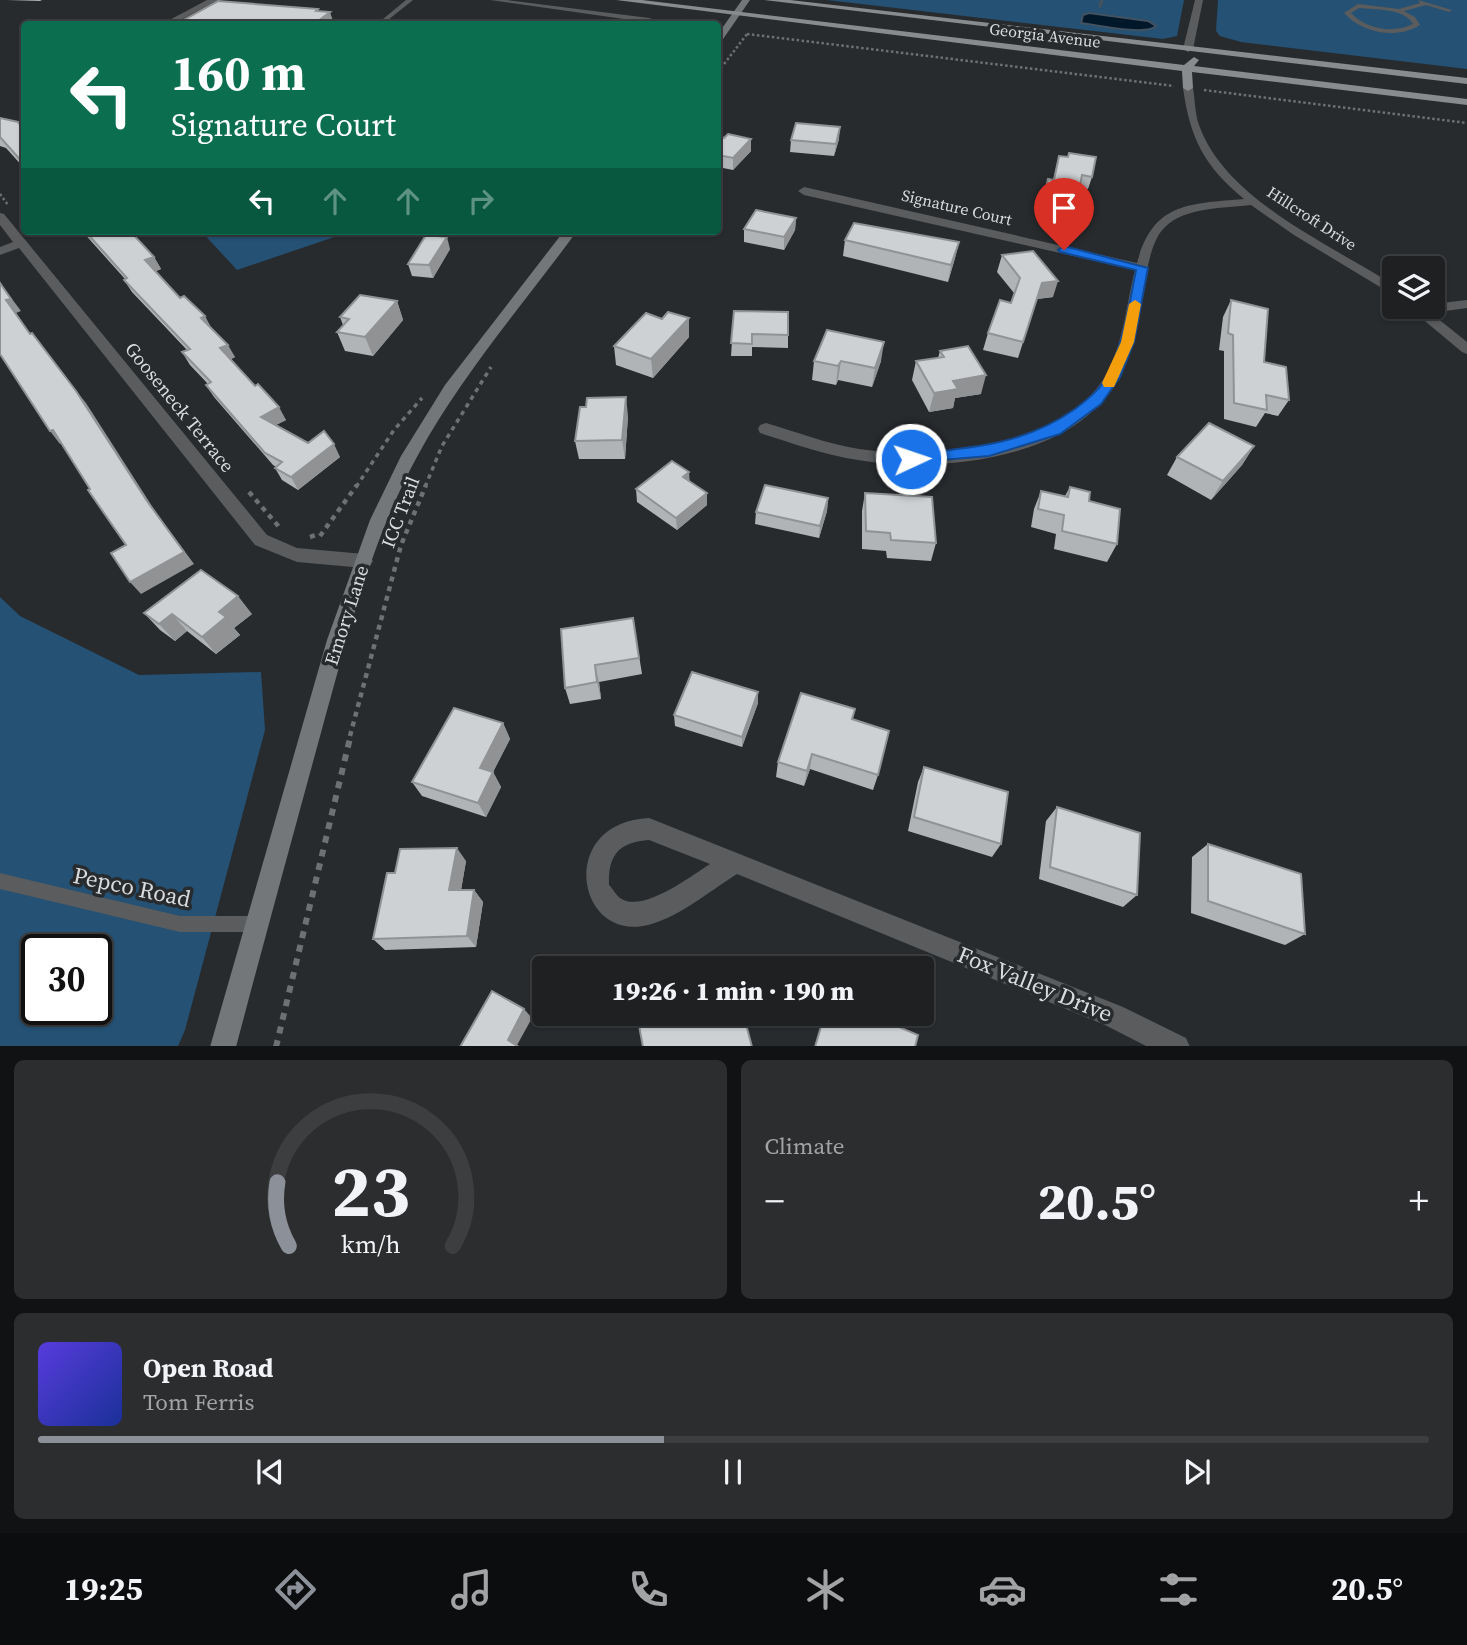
<!DOCTYPE html>
<html lang="en">
<head>
<meta charset="utf-8">
<style>
	:root { --surface:#1e2022; --page:#2b2d2f; --text:#f1f3f6; --muted:#a1a3a5; --line:#3c3e40; --accent:#8c9099 }
	body { margin:0; font-family:"Source Serif 4",serif; background:var(--page); color:var(--text); height:100vh; display:flex; flex-direction:column; font-size:26px; white-space:nowrap }
	* { box-sizing:border-box; margin:0 }
	p { font-size:23px; color:var(--muted) }
	.icon { flex:none; width:38px; height:38px; fill:none; stroke:currentColor; stroke-width:2; stroke-linecap:round; stroke-linejoin:round }
	.map { position:relative; height:1046px; overflow:hidden }
	.details { display:flex; flex-direction:column; gap:14px; padding:14px; background:#101213; flex:1 }
	.details>* { flex:none }
	.guide { position:absolute; left:21px; top:21px; width:700px; height:214px; border-radius:7px; box-shadow:0 2px 5px #0004,0 0 0 2px var(--line); background:#0b6e4f; color:#fff; overflow:hidden }
	.fabs { position:absolute; left:1382px; top:256px; display:grid; gap:14px }
	.fabs a { display:grid; place-items:center; width:63px; height:63px; border-radius:7px; background:var(--surface); box-shadow:0 2px 5px #0004,0 0 0 2px var(--line); font-size:35px }
	.speed { position:absolute; left:21px; top:934px; display:flex; gap:14px; font-size:35px; font-weight:700; text-align:center }
	.speed>* { display:grid; place-content:center; width:91px; height:91px; border-radius:50%; background:var(--surface); box-shadow:0 2px 5px #0004,0 0 0 2px var(--line); line-height:1 }
	.speed .limit { border:4px solid #111; border-radius:10px; background:#fff; color:#111 }
	.pin { position:absolute; display:grid; place-items:center; width:60px; height:60px; color:#fff; margin:-72px -30px; border-radius:50% 50% 50% 0; rotate:-45deg; box-shadow:0 0 7px #0007 }
	.pin .icon { rotate:45deg }
	.me { position:absolute; width:77px; margin:-38px; rotate:87deg; stroke-linejoin:round; filter:drop-shadow(0 0 5px #0008) }
	.turn { display:flex; align-items:center; gap:24px; height:147px; padding:0 35px; font-size:32px }
	.turn .icon { width:91px; height:91px; stroke-width:2.5 }
	.turn b { display:block; font-size:49px; line-height:60px }
	.lanes { display:flex; align-items:center; height:66px; padding:0 35px; background:#0003; justify-content:center; gap:35px; direction:ltr }
	.lanes .off { opacity:.35 }
	.big { font-size:52px; font-weight:800; line-height:1.1 }
	.details .tile { flex:1; display:flex; flex-direction:column; justify-content:center; gap:10px; min-width:0; padding:0 24px; border-radius:10px; background:var(--page) }
	.details .dial { align-items:center; gap:0 }
	.dial svg { height:182px; overflow:visible; fill:none; stroke:var(--line); stroke-width:7; stroke-linecap:round; text-anchor:middle }
	.dial text { fill:var(--text); stroke:none }
	.song { display:flex; align-items:center; gap:21px }
	.cover { width:84px; height:84px; border-radius:10px; background:linear-gradient(135deg,hsl(250 70% 55%),hsl(230 70% 35%)) }
	.played { height:7px; border-radius:4px; background:linear-gradient(90deg,var(--accent) 45%,var(--line) 45%) }
	.keys { display:flex; justify-content:space-around; direction:ltr }
	.heat { display:flex; justify-content:space-between; align-items:center; font-size:38px; direction:ltr }
	.details .tiles { flex:1; display:grid; gap:14px; grid-template-columns:1fr 1fr }
	.tile:last-child { grid-column:span 2 }
	.trip { position:absolute; left:532px; top:956px; width:402px; height:70px; border-radius:7px; background:var(--surface); box-shadow:0 2px 5px #0004,0 0 0 2px var(--line); font-weight:800; line-height:70px; text-align:center }
	.menu { display:flex; height:112px; justify-content:space-around; align-items:center; background:#0c0d0e; color:var(--muted) }
	.menu .icon { width:49px; height:49px }
	.menu .current { color:var(--accent) }
	.menu b { font-size:32px; color:var(--text) }
	.map>svg:first-child { display:block }
	.green { fill:#245174; fill-rule:evenodd }
	.water { fill:#01182b; stroke:#425260; stroke-width:2 }
	.lines { fill:none; stroke-linecap:round; stroke-linejoin:round }
	.stream { stroke:#425260; stroke-width:3.5 }
	.path-far3 { stroke:#6e7174; stroke-width:2.5; stroke-dasharray:2.5 2.5; stroke-linecap:butt }
	.path-far2 { stroke:#6e7174; stroke-width:3.5; stroke-dasharray:4.5 4.5; stroke-linecap:butt }
	.path-far1 { stroke:#6e7174; stroke-width:4.5; stroke-dasharray:5 5; stroke-linecap:butt }
	.path { stroke:#6e7174; stroke-width:6; stroke-dasharray:7 7; stroke-linecap:butt }
	.lane { fill:#5a5c5d; fill-rule:evenodd }
	.street { fill:#5a5c5d; fill-rule:evenodd }
	.secondary { fill:#747779; fill-rule:evenodd }
	.primary { fill:#888c8e; fill-rule:evenodd }
	.wall { fill:#b0b4b6 }
	.shaded-wall { fill:#909294 }
	.building { fill:#cdd1d4; stroke:#909294; stroke-width:2 }
	.route { fill:#1a73e8; stroke:#114b97; stroke-width:2 }
	.slow { fill:#f59e0b }
	.labels { text-anchor:middle; dominant-baseline:central; stroke-width:7; stroke-linejoin:round; paint-order:stroke }
	.far-street-label { font-size:16px; fill:#d9dbdd; stroke:#282b2e }
	.street-label { font-size:19px; fill:#d9dbdd; stroke:#282b2e }
	.near-street-label { font-size:23px; fill:#d9dbdd; stroke:#282b2e }
</style>
</head>
<body>
<div class="map">
<svg width="1467" height="1047" viewBox="0 0 1467 1047">
	<rect width="100%" height="100%" fill="#282b2e"/>
	<!-- green -->
	<g class="green">
		<polygon points="827,0 1184,0 1177,36 1163,39"/>
		<polygon points="1218,0 1467,0 1467,69 1241,42 1220,36 1216,31"/>
		<polygon points="201,231 352,231 237,270"/>
		<path d="M0 597 20 616 139 675 261 672 265 730 185 1030 178 1046H0ZM37 950H96V1010H37Z"/>
	</g>
	<!-- water -->
	<path class="water" d="M1089 13 1148 21 1156 26C1146 36 1097 25 1081 23L1083 15Z"/>
	<g class="lines">
		<!-- stream -->
		<polyline class="stream" points="1100,6 1102,0"/>
		<!-- path-far3 -->
		<g class="path-far3">
			<polyline points="747,34 1174,86"/>
			<polyline points="718,72 747,34"/>
			<polyline points="1204,90 1467,123"/>
			<polyline points="0,194 8,205"/>
		</g>
		<!-- path-far2 -->
		<g class="path-far2">
			<polyline points="356,487 394,430 422,398"/>
			<polyline points="425,487 442,446 491,367"/>
		</g>
		<!-- path-far1 -->
		<g class="path-far1">
			<polyline points="249,492 280,528"/>
			<polyline points="320,536 357,485"/>
			<polyline points="310,537 319,534"/>
			<polyline points="350,736 401,545 426,485"/>
		</g>
		<!-- path -->
		<polyline class="path" points="276,1047 351,734"/>
		<!-- lane -->
		<g class="lane">
			<polygon points="406,0 413,0 383,24 377,24"/>
			<polygon points="490,0 507,0 649,18 667,24 659,24"/>
			<path d="M1418 0 1452 10 1449 12 1426 5 1404 11 1415 17 1420 25C1397 40 1362 33 1344 13L1358 4 1399 9 1420 3ZM1359 8C1376 10 1404 8 1413 24 1393 34 1366 29 1351 13Z"/>
			<polygon points="0,873 180,916 256,916 262,918 264,924 262,930 256,932 180,932 0,889"/>
		</g>
		<!-- street -->
		<g class="street">
			<polygon points="207,0 218,0 173,24 162,24"/>
			<polygon points="1195,0 1203,0 1193,49 1188,52 1183,49"/>
			<path d="M1188 85 1193 88C1195 100 1195 114 1199 125 1226 201 1332 245 1395 286V296L1294 235 1251 205C1225 208 1185 207 1165 227 1142 249 1145 314 1133 344 1124 368 1114 389 1096 408 1042 462 929 472 858 460 825 455 792 443 760 433L758 429 760 425 766 423C797 432 827 444 859 449 935 460 1065 450 1107 373 1124 341 1126 305 1135 270L804 195 798 191 804 187 1137 263C1153 202 1189 204 1244 199 1204 166 1190 138 1183 88Z"/>
			<polygon points="0,213 4,214 267,535 297,548 364,554 370,556 373,561 370,566 364,568 297,562 255,545 19,248 0,255 0,247 13,242 0,225"/>
			<polygon points="1467,300 1467,308 1431,313 1467,342 1467,354 1462,352 1407,306 1433,306 1433,304"/>
			<path d="M649 818 1123 1007 1186 1038 1190 1047H1148L1105 1025 737 874C708 892 676 920 643 926 575 938 558 822 649 818ZM649 840 710 864C691 876 642 914 620 898 616 895 613 889 609 885 608 855 619 842 649 840Z"/>
		</g>
		<!-- secondary -->
		<g class="secondary">
			<polygon points="742,0 750,0 721,42 718,43 718,34"/>
			<path d="M564 231H577C523 305 462 374 418 455 371 540 348 636 322 729 293 835 264 941 236 1047H210L327 640 370 520 401 456 445 385Z"/>
		</g>
		<!-- primary -->
		<g class="primary">
			<polygon points="616,0 642,0 1184,65 1194,57 1199,60 1194,66 1467,99 1467,105 1192,72 1193,88 1188,91 1183,88 1182,71"/>
			<polygon points="764,0 790,0 1467,78 1467,84"/>
		</g>
	</g>
	<!-- wall -->
	<g class="wall">
		<polygon points="7,0 42,0 40,1"/>
		<polygon points="0,118 24,129 24,168 6,148 0,146"/>
		<polygon points="718,136 751,151 733,170 718,167"/>
		<polygon points="839,139 834,156 790,152 791,140"/>
		<polygon points="1059,156 1092,177 1088,189 1079,188 1075,210 1071,223 1038,217 1048,179 1053,180"/>
		<polygon points="796,218 795,230 784,250 744,242 744,229"/>
		<polygon points="82,231 130,231 154,257 161,269 156,271 180,298 211,328 235,357 231,359 286,420 276,425 308,443 340,457 298,490 282,480 275,468 276,467 273,465 214,397 206,385 208,384 190,365 182,352 187,350 132,292 124,280 125,279"/>
		<polygon points="845,240 959,242 955,258 948,282 843,256"/>
		<polygon points="450,249 433,278 412,276 408,264"/>
		<polygon points="1002,255 1053,297 1037,299 1018,358 983,350 988,333 1011,303 1014,293 997,272"/>
		<polygon points="1231,300 1264,362 1289,400 1278,416 1265,413 1256,427 1224,419 1224,351 1219,350 1223,317"/>
		<polygon points="397,301 403,320 373,356 345,351 337,332 343,325 340,317"/>
		<polygon points="734,311 788,335 788,348 752,347 752,356 731,356"/>
		<polygon points="689,337 653,378 616,365 614,346"/>
		<polygon points="940,351 981,394 955,398 953,408 929,412 912,380 916,361 938,358"/>
		<polygon points="814,361 881,361 872,387 838,380 836,385 812,380"/>
		<polygon points="628,416 625,459 579,459 575,441"/>
		<polygon points="1254,446 1242,465 1211,500 1167,475 1177,457"/>
		<polygon points="689,481 707,505 677,530 637,502 636,489"/>
		<polygon points="1070,487 1089,501 1117,544 1107,562 1054,549 1056,534 1031,527 1034,509 1041,491 1065,496"/>
		<polygon points="865,493 936,543 931,561 887,558 886,551 862,549 862,511"/>
		<polygon points="828,498 827,511 819,538 755,524 756,512"/>
		<polygon points="144,613 252,614 234,628 240,635 216,654 187,631 175,641 160,630"/>
		<polygon points="633,618 642,674 599,682 601,699 570,704 565,688"/>
		<polygon points="758,692 758,703 742,747 675,726 674,715"/>
		<polygon points="852,719 878,775 873,790 810,769 804,786 776,777 778,762"/>
		<polygon points="503,723 510,739 493,772 501,787 486,817 422,796 412,782"/>
		<polygon points="924,767 1001,844 992,857 908,831 918,782"/>
		<polygon points="1057,807 1137,895 1123,907 1039,879 1046,821"/>
		<polygon points="1208,844 1305,934 1285,945 1191,913 1192,857"/>
		<polygon points="466,861 461,890 474,890 483,902 476,947 385,950 373,939 395,873"/>
	</g>
	<!-- shaded-wall -->
	<g class="shaded-wall">
		<polygon points="318,9 321,19 330,12 334,24 314,24 316,11"/>
		<polygon points="840,127 839,139 834,156 836,144"/>
		<polygon points="751,139 751,151 733,170 733,158"/>
		<polygon points="796,218 795,230 784,250 784,237"/>
		<polygon points="447,237 450,249 433,278 429,265"/>
		<polygon points="959,242 955,258 948,282 951,265"/>
		<polygon points="154,257 161,269 152,273 145,260"/>
		<polygon points="1058,281 1053,297 1037,299 1042,283"/>
		<polygon points="0,283 21,311 16,313 39,347 6,300"/>
		<polygon points="397,301 403,320 373,356 365,337"/>
		<polygon points="205,316 212,329 201,318"/>
		<polygon points="689,318 689,337 653,378 651,359"/>
		<polygon points="884,342 881,361 872,387 875,368"/>
		<polygon points="228,345 235,357 227,361 220,348"/>
		<polygon points="841,361 838,380 836,385 838,366"/>
		<polygon points="986,375 981,394 955,398 953,408 929,412 934,393 953,381"/>
		<polygon points="76,391 86,403 157,514 194,564 141,594 130,582 147,501"/>
		<polygon points="626,397 628,416 625,459 622,440"/>
		<polygon points="279,407 286,420 268,429 261,417"/>
		<polygon points="53,430 64,442 60,444 50,431"/>
		<polygon points="334,444 340,457 298,490 291,477"/>
		<polygon points="1254,446 1242,465 1211,500 1223,481"/>
		<polygon points="689,472 690,485 683,477"/>
		<polygon points="707,493 707,505 677,530 676,518"/>
		<polygon points="828,498 827,511 819,538 820,526"/>
		<polygon points="238,596 252,614 234,628 240,635 216,654 202,637 219,612"/>
		<polygon points="172,614 187,631 175,641 159,624"/>
		<polygon points="595,665 599,682 601,699 597,682"/>
		<polygon points="758,692 758,703 742,747 742,737"/>
		<polygon points="503,723 510,739 493,772 501,787 486,817 478,803 480,768"/>
		<polygon points="812,754 810,769 804,786 807,771"/>
		<polygon points="457,848 466,861 459,902 449,890"/>
		<polygon points="474,890 483,902 476,947 467,936"/>
		<polygon points="524,1009 532,1018 516,1047 508,1040"/>
	</g>
	<!-- building -->
	<g class="building">
		<polygon points="218,1 318,9 316,11 330,12 314,24 187,24 178,23"/>
		<polygon points="0,118 18,122 24,129 24,164 0,137"/>
		<polygon points="796,123 840,127 836,144 791,140"/>
		<polygon points="728,134 751,139 733,158 718,155 718,136 724,138"/>
		<polygon points="1069,153 1096,157 1092,177 1082,175 1075,210 1042,204 1048,179 1054,180 1059,156 1068,157"/>
		<polygon points="756,210 796,218 784,237 744,229"/>
		<polygon points="854,223 959,242 951,265 845,240"/>
		<polygon points="85,231 130,231 154,257 145,260 180,298 184,296 205,316 201,318 228,345 220,348 255,386 258,384 279,407 261,417 308,443 324,431 334,444 291,477 275,468 282,462 265,453 206,385 211,382 182,352 190,349 124,280 127,278"/>
		<polygon points="426,235 447,237 429,265 408,264"/>
		<polygon points="1033,251 1058,281 1042,283 1023,342 988,333 1000,300 1011,303 1020,278 1002,255"/>
		<polygon points="0,283 11,299 6,300 30,334 32,333 76,391 147,501 184,552 130,582 111,553 126,545 88,490 90,489 53,430 50,431 0,354"/>
		<polygon points="360,295 397,301 365,337 337,332 349,319 340,317"/>
		<polygon points="1231,300 1268,309 1264,362 1286,367 1289,400 1266,395 1267,410 1234,403 1233,335 1228,333"/>
		<polygon points="734,311 788,312 788,335 752,334 752,344 731,343"/>
		<polygon points="668,312 689,318 651,359 614,346 646,313 662,319"/>
		<polygon points="827,330 884,342 875,368 841,361 838,366 814,361"/>
		<polygon points="968,346 986,375 953,381 958,389 934,393 916,361 944,357 940,351"/>
		<polygon points="626,397 622,440 575,441 580,407 586,407 587,398"/>
		<polygon points="1209,423 1254,446 1223,481 1177,457"/>
		<polygon points="672,461 689,472 683,477 707,493 676,518 636,489"/>
		<polygon points="765,485 828,498 820,526 756,512"/>
		<polygon points="1070,487 1090,492 1089,501 1120,509 1117,544 1062,531 1064,515 1038,509 1041,491 1068,497"/>
		<polygon points="865,493 932,497 936,543 891,540 890,533 866,531"/>
		<polygon points="201,570 238,596 219,612 226,617 202,637 172,614 159,624 144,613"/>
		<polygon points="633,618 639,658 595,665 597,682 565,688 561,629"/>
		<polygon points="692,672 758,692 742,737 674,715"/>
		<polygon points="801,693 855,709 852,719 889,731 878,775 812,754 807,771 778,762"/>
		<polygon points="454,708 503,723 480,768 493,772 478,803 412,782"/>
		<polygon points="924,767 1008,792 1001,844 914,817"/>
		<polygon points="1057,807 1140,833 1137,895 1050,867"/>
		<polygon points="1208,844 1301,874 1305,934 1208,901"/>
		<polygon points="457,848 449,890 474,890 467,936 373,939 387,873 395,873 400,849"/>
		<polygon points="492,991 524,1009 508,1040 519,1047 460,1047"/>
		<polygon points="657,1013 743,1013 752,1047 643,1047 638,1020"/>
		<polygon points="825,1013 866,1013 918,1035 915,1047 815,1047"/>
	</g>
	<!-- route -->
	<path class="route" d="M1064 246 1148 268 1134 342 1120 377 1101 404 1060 434 989 456 905 463 903 459 905 455 911 454C971 448 1024 445 1075 409 1088 399 1101 389 1108 374 1124 342 1129 305 1136 270L1060 252 1058 250Z"/>
	<!-- slow -->
	<polygon class="slow" points="1135,300 1141,304 1134,342 1114,387 1104,387 1102,383 1121,342 1129,304"/>
	<g class="labels">
		<!-- far-street labels -->
		<g class="far-street-label">
			<text transform="translate(1045 35) rotate(7)">Georgia Avenue</text>
			<text transform="translate(957 207) rotate(13)">Signature Court</text>
			<text transform="translate(1312 218) rotate(33)">Hillcroft Drive</text>
		</g>
		<!-- street labels -->
		<g class="street-label">
			<text transform="translate(180 407) rotate(51)">Gooseneck Terrace</text>
			<text transform="translate(400 512) rotate(-69)">ICC Trail</text>
			<text transform="translate(346 615) rotate(-72)">Emory Lane</text>
		</g>
		<!-- near-street labels -->
		<g class="near-street-label">
			<text transform="translate(132 887) rotate(12)">Pepco Road</text>
			<text transform="translate(1035 984) rotate(22)">Fox Valley Drive</text>
		</g>
	</g>
</svg>
<div class="fabs">
<a><svg class="icon" aria-label="layers" viewBox="0 0 24 24"><path d="M12 4l9 5-9 5-9-5zM3 14l9 5 9-5"/></svg></a>
</div>
<div class="speed"><div class="limit">30</div></div>
<div class="pin" style="left:1064px;top:250px;background:#d93025"><svg class="icon" aria-label="arrive" viewBox="0 0 24 24"><path d="M6 21V4h12l-3 4 3 4H6"/></svg></div>
<svg class="me" style="left:911px;top:459px" viewBox="-20 -20 40 40"><circle r="17" fill="#1a73e8" stroke="#fff" stroke-width="3"/><path d="M0-11L8 9 0 5-8 9z" fill="#fff"/></svg>
<div class="trip">19:26 · 1 min · 190 m</div>
<div class="guide">
<div class="turn"><svg class="icon" aria-label="left" viewBox="0 0 24 24"><path d="M17 20v-9H6M10 6l-5 5 5 5"/></svg><div><b>160 m</b>Signature Court</div></div>
<div class="lanes"><svg class="icon" aria-label="left" viewBox="0 0 24 24"><path d="M17 20v-9H6M10 6l-5 5 5 5"/></svg><svg class="icon off" aria-label="ahead" viewBox="0 0 24 24"><path d="M12 20V5M6 11l6-6 6 6"/></svg><svg class="icon off" aria-label="ahead" viewBox="0 0 24 24"><path d="M12 20V5M6 11l6-6 6 6"/></svg><svg class="icon off" aria-label="right" viewBox="0 0 24 24"><path d="M7 20v-9h11M14 6l5 5-5 5"/></svg></div>
</div>
</div>
<section class="details">
<div class="tiles">
<div class="tile dial"><svg viewBox="0 0 100 80">
<path d="M14 69A42 42 0 1 1 86 69"/>
<path d="M14 69A42 42 0 0 1 9 41" stroke="#8c9099"/>
<text x="50" y="56" font-size="32" font-weight="700">23</text>
<text x="50" y="72" font-size="11">km/h</text>
</svg></div>
<div class="tile"><p>Climate</p>
<div class="heat"><a>−</a><b class="big">20.5°</b><a>+</a></div>
</div>
<div class="tile">
<div class="song"><i class="cover"></i><div><b>Open Road</b><p>Tom Ferris</p></div></div>
<div class="played"></div>
<div class="keys"><svg class="icon" aria-label="previous" viewBox="0 0 24 24"><path d="M18 5L8 12l10 7zM5 5v14"/></svg><svg class="icon" aria-label="pause" viewBox="0 0 24 24"><path d="M8 5v14M16 5v14"/></svg><svg class="icon" aria-label="next" viewBox="0 0 24 24"><path d="M6 5l10 7-10 7zM19 5v14"/></svg></div>
</div>
</div>
</section>
<nav class="menu">
<b>19:25</b>
<svg class="icon current" aria-label="directions" viewBox="0 0 24 24"><path d="M12 3l9 9-9 9-9-9zM9 14v-3h6M13 9l2 2-2 2"/></svg>
<svg class="icon" aria-label="music" viewBox="0 0 24 24"><path d="M9 18V5l10-2v13"/><circle cx="6" cy="18" r="3"/><circle cx="16" cy="16" r="3"/></svg>
<svg class="icon" aria-label="phone" viewBox="0 0 24 24"><path d="M5 4h4l2 5-3 2q2 4 5 5l2-3 5 2v4C11 20 4 13 5 4z"/></svg>
<svg class="icon" aria-label="climate" viewBox="0 0 24 24"><path d="M12 3v18M4 7l16 10M4 17L20 7"/></svg>
<svg class="icon" aria-label="car" viewBox="0 0 24 24"><path d="M5 17H2v-5l4-1 3-4h7l3 4 3 1v5h-3M9 17h6M6 11h13"/><circle cx="7" cy="17" r="2"/><circle cx="17" cy="17" r="2"/></svg>
<svg class="icon" aria-label="filters" viewBox="0 0 24 24"><path d="M4 7h16M4 17h16"/><circle cx="9" cy="7" r="2"/><circle cx="15" cy="17" r="2"/></svg>
<b>20.5°</b>
</nav>
</body>
</html>
